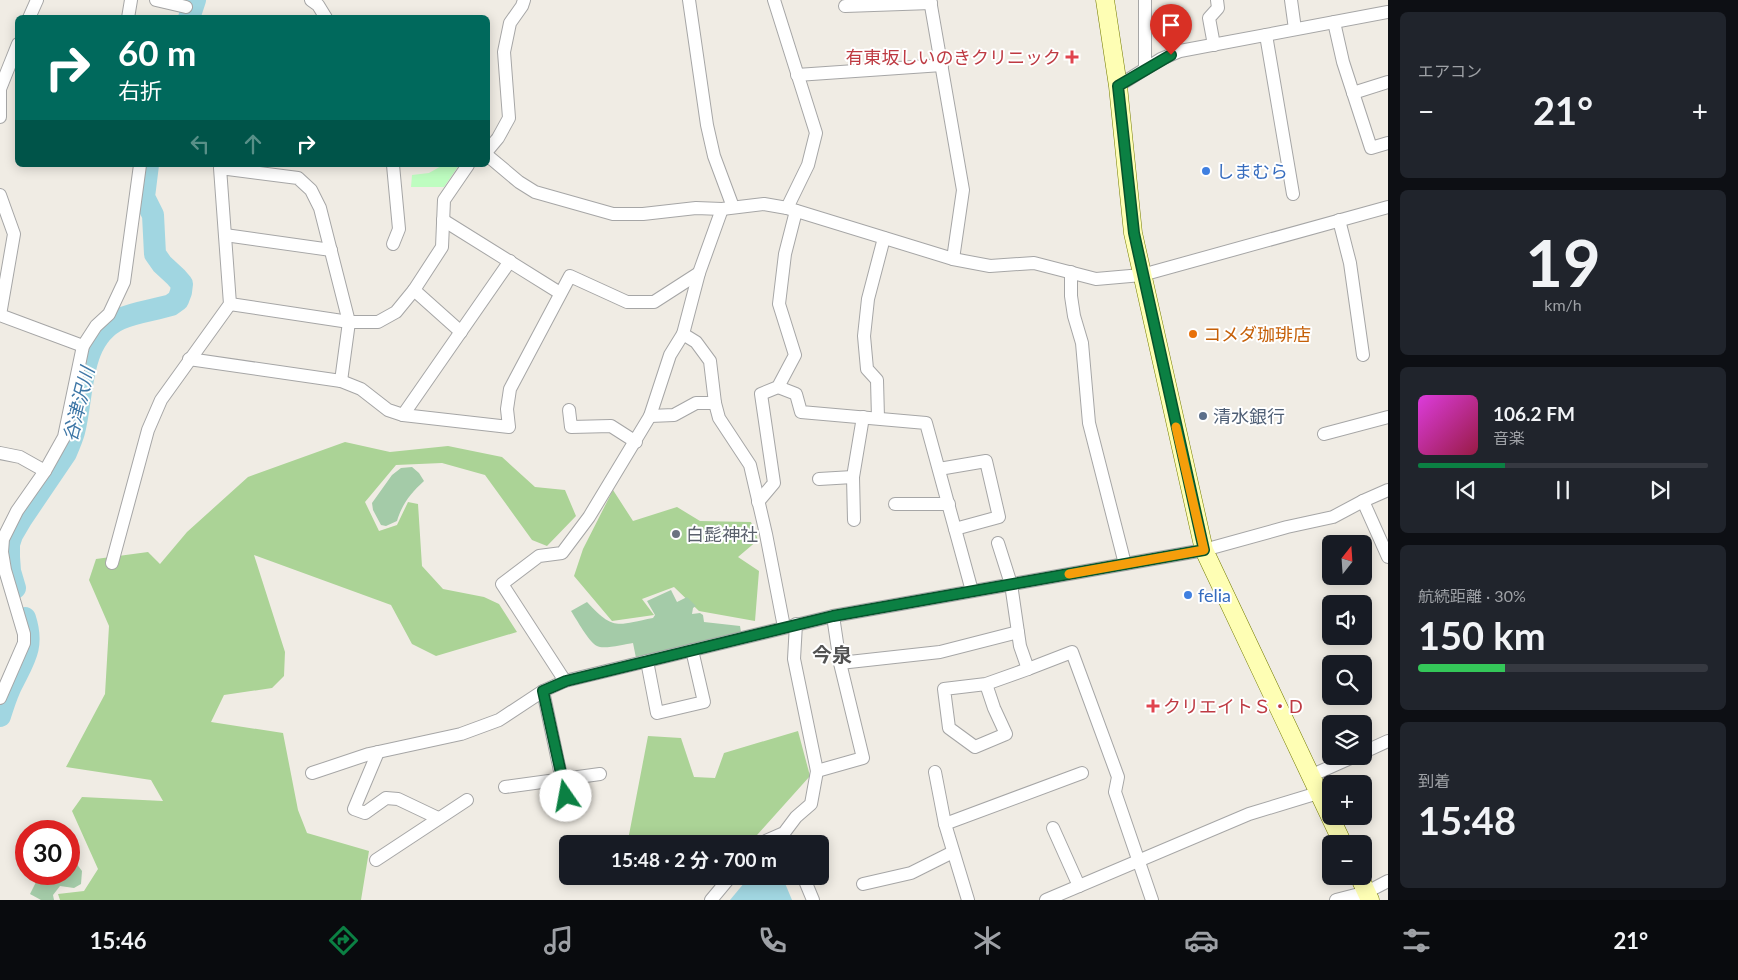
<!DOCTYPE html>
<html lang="ja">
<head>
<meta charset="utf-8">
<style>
	:root { --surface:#171b24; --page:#20242c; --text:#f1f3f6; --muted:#9ea1a6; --line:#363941; --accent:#0b8043 }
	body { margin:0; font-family:Lato,"Noto Sans JP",sans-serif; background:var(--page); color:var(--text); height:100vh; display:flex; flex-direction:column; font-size:19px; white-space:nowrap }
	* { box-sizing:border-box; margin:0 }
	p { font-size:16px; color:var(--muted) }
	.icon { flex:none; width:28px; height:28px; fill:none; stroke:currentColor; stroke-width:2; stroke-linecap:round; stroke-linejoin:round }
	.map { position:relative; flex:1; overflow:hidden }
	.side { display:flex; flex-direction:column; gap:12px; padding:12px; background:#0d0f14; width:350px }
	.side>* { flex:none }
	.banner { position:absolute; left:15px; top:15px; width:475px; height:152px; border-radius:8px; box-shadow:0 2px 12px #0003; background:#00695c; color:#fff; overflow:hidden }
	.needle { width:32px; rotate:17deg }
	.controls { position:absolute; left:1322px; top:535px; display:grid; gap:10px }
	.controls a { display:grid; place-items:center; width:50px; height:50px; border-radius:8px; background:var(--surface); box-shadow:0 2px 12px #0003; font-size:25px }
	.speed { position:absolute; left:15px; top:820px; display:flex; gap:10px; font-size:25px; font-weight:700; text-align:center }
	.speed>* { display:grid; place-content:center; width:65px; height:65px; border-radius:50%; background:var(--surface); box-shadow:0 2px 12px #0003; line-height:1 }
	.speed .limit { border:8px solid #d22; background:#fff; color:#111 }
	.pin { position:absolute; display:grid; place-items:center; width:42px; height:42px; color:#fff; margin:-51px -21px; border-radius:50% 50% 50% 0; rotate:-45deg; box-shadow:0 0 5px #0007 }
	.pin .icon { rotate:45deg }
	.me { position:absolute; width:55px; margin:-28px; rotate:348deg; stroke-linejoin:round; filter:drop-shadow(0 0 4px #0008) }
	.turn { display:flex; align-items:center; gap:18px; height:105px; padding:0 20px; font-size:22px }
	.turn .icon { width:65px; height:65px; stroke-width:2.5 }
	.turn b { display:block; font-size:35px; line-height:42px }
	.lanes { display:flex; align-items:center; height:48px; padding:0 20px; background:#0003; justify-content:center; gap:25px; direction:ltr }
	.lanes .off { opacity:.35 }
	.big { font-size:38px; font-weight:700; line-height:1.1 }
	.side .card { flex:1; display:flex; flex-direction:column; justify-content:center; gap:8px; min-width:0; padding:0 18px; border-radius:8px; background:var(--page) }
	.side .dial { align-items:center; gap:0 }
	.dial b { font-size:65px; line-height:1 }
	.song { display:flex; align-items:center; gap:15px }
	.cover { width:60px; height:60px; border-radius:8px; background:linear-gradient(135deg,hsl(300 70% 55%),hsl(340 70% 35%)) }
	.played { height:5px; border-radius:2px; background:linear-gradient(90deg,var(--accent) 30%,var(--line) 30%) }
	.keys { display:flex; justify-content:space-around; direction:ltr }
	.heat { display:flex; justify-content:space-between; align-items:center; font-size:28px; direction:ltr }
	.charge { height:8px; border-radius:4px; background:linear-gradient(90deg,#34c759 30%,var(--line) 0) }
	.trip { position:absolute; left:559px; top:835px; width:270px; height:50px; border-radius:8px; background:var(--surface); box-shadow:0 2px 12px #0003; font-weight:700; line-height:50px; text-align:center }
	.tab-bar { display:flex; height:80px; justify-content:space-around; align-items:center; background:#090b0e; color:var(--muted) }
	.tab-bar .icon { width:35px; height:35px }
	.tab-bar .active { color:var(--accent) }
	.tab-bar b { font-size:22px; color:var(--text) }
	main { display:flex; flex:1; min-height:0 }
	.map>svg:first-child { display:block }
	.forest { fill:#abd396 }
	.cemetery { fill:#a4cba8 }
	.park { fill:#befdc0 }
	.water { fill:#a1d6e1 }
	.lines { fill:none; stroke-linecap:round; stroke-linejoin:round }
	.river { stroke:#a1d6e1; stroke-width:22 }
	.street-casing { stroke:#a6a6a6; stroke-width:14 }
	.secondary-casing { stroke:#747c00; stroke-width:19 }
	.street { stroke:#fff; stroke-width:12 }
	.secondary { stroke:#fefeb4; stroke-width:18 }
	.route-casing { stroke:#07532c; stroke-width:12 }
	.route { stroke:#0b8043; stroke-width:9 }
	.slow { stroke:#f59e0b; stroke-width:9 }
	.health-dot { fill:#e0444e; stroke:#fff; stroke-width:2 }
	.shop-dot { fill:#3f7fe0; stroke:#fff; stroke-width:2 }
	.food-dot { fill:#e8710a; stroke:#fff; stroke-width:2 }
	.service-dot { fill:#5c6f8a; stroke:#fff; stroke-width:2 }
	.worship-dot { fill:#6b7280; stroke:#fff; stroke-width:2 }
	.labels { text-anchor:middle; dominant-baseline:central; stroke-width:4; stroke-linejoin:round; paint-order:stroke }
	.health-label { font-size:18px; fill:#be3a42; stroke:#fff; text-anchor:end }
	.shop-label { font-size:18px; fill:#366cbe; stroke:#fff; text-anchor:start }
	.food-label { font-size:18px; fill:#c56008; stroke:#fff; text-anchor:start }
	.service-label { font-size:18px; fill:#4e5e75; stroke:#fff; text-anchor:start }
	.worship-label { font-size:18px; fill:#5b616d; stroke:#fff; text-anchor:start }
	.water-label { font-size:19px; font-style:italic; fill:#3e77a6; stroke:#fff }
	.quarter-label { font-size:20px; font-weight:bold; fill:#525252; stroke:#fff }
</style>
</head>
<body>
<main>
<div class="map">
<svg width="1388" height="900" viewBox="0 0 1388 900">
	<rect width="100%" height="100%" fill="#f0ece4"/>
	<!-- forest -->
	<g class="forest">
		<polygon points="345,442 390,452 448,446 502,457 535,487 565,490 576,516 547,546 532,540 485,475 442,463 396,465 365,502 379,531 397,525 408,502 418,504 422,566 443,589 484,597 499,604 517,632 436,656 412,644 391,605 254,555 285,652 284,676 272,688 224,695 211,722 283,733 298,810 307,833 369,851 361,900 60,900 58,894 84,891 98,869 72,811 82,797 163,801 151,780 66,767 105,694 109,626 89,580 96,559 148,552 160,564 187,532 248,477"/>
		<polygon points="613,490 633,521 677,507 700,521 751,522 758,540 738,557 759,571 755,621 699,611 674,587 642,599 654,615 612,621 574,576 583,549"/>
		<polygon points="798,731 810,776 749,844 637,844 628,840 648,736 681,738 694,777 715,778 724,753"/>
	</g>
	<!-- cemetery -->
	<g class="cemetery">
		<path d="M412 467 419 473 424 481C411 493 402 504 397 521L386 526 381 525 373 510 372 503 392 475 401 468Z"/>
		<path d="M671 590 677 602 687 597 696 606 693 608 692 614 700 613 703 615 704 622 740 626 741 632 636 658 633 643C625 644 603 650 597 646 588 641 577 620 571 611L587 602C614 631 616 625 653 618L655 615 647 601Z"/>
		<polygon points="69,854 82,871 81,884 74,888 60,886 53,895 54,900 41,900 30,894 40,874 69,874"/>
	</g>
	<!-- park -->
	<polygon class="park" points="443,165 459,165 444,187 411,187 412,175 429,173"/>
	<!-- water -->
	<polygon class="water" points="750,876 782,876 792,900 730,900"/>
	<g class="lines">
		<!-- river -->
		<g class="river">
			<polyline points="189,18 195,0"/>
			<path d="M15 588 10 571 9 557V544L12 535 22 518 66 453C69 446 72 439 74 432 84 395 78 338 120 319 135 312 155 310 171 305L178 300 181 292 182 284 176 277 162 264 155 254 153 215 144 197 148 165"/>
			<path d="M0 716C4 704 7 693 13 682 25 658 34 646 25 618"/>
		</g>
		<!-- street casing -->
		<g class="street-casing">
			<g id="street">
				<polyline points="156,0 186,7"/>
				<polyline points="311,0 318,5 326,18"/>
				<polyline points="689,0 707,125 714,156 733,207"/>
				<polyline points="774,0 816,133 808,165 787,208"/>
				<polyline points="930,0 963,190 953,259"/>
				<polyline points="1145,0 1145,69"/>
				<polyline points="1291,0 1295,29"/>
				<polyline points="845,6 931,3"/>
				<polyline points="29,18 37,0"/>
				<polyline points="128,18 131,0"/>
				<polyline points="1334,22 1343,62 1371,148 1388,143"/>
				<polyline points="1266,35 1293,194"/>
				<polyline points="1214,45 1209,18 1218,8 1217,0"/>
				<polyline points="797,75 942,65"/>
				<polyline points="1118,86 1161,59 1180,51 1388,12"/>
				<polyline points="1353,93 1388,82"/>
				<polyline points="0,117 0,89 18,44"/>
				<polyline points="488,150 498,138 509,118 504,52 510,23 522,6 524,0"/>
				<polyline points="488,156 519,182 535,192 613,214 643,214 696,208 722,209 764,204 787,208 953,259 990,266 1034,263 1096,279 1142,275 1388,207"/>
				<polyline points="0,195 14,234 0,315 83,346"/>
				<polyline points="722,209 699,273 683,334 670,355 650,416 589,517 562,553 539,556 502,584 565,681 833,616 1204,550 1287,527 1333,517 1363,501 1388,490"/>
				<polyline points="443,220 560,293"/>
				<polyline points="1339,220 1350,263 1363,355"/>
				<polyline points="225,235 331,250"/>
				<polyline points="393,244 399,229 393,165"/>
				<polyline points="1071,272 1071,296 1074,316 1082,343 1089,423 1125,564"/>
				<polyline points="414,290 461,332"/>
				<polyline points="230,304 349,322 378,322 396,312 414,290 442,247 444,200 468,165"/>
				<polyline points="683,334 696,342 710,361 715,403 719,418 750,465 766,534 784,627"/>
				<polyline points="189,359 341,381 361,389 388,410 403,415 509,427 507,409 510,389 570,276 627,302 654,302 699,273"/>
				<polyline points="778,387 796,394 801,412 926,423 972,591"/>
				<polyline points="569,410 571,427 611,426 636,442"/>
				<polyline points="403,415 510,261"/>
				<polyline points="650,416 674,415 696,403 715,403"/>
				<polyline points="878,418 877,380 867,369 864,336 868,299 884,238"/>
				<polyline points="1324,434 1388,417"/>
				<polyline points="0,453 20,457 45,471"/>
				<polyline points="939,469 986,461 999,517 955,529"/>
				<polyline points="819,479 853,477"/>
				<polyline points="1363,501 1388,557"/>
				<polyline points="758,502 774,483 761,394 778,387 795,355 779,304 785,254 796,211"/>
				<polyline points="895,504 949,504"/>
				<polyline points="854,520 853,477 863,417"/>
				<polyline points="998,543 1011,584 1020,646 1028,669 1072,652 1118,777 1115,792 1152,900"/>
				<polyline points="112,563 148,430 161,400 230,304 220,168 298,178 311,190 320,208 349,322 341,381"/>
				<polyline points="647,661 657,713 704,702 692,650"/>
				<polyline points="840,663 940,652 1018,632"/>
				<polyline points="986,684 994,708 1006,734 975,747 949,728 944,689 986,684 1028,669"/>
				<polyline points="543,691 569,813"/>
				<polyline points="0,698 24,643 24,634 5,570 2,552 3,539 17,511 45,471 64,437 83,346 96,326 109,314 124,282 140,165"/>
				<polyline points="378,752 354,809 365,813 386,798 398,799 438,818"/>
				<polyline points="1364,752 1388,741"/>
				<polyline points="817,771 863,758 840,663 833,616"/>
				<polyline points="935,772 945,824 968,900"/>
				<polyline points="312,773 369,754 461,734 499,720 543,691 565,681"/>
				<polyline points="1310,776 1355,756"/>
				<polyline points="505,787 600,774"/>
				<polyline points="945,824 1082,773"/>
				<polyline points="1053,828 1079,886"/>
				<polyline points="759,844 784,833 796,817 811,804 817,771 794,659 796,624"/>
				<polyline points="376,860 467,800"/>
				<polyline points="803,876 813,900"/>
				<polyline points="863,884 911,873 953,852"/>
				<polyline points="711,900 731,876"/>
				<polyline points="1046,900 1249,814 1318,793"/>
				<polyline points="1336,900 1367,892 1388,881"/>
			</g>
		</g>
		<!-- secondary casing -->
		<g class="secondary-casing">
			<g id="secondary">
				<polyline points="1105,0 1118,86 1133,233 1204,550 1343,844"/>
				<polyline points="1359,876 1370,900"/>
			</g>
		</g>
		<!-- street -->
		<use href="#street" class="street"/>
		<!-- secondary -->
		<use href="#secondary" class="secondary"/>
	</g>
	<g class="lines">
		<!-- route casing -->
		<g class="route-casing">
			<polyline id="route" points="566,796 543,691 566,681 833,616 1204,550 1134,233 1118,86 1171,55"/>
		</g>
		<!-- route -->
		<use href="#route" class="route"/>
		<!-- slow -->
		<polyline class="slow" points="1069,574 1204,550 1176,427"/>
	</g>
	<!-- markers -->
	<g class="health-dot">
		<path d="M1069.5 49.5h5v5h5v5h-5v5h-5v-5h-5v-5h5z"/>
		<path d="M1150.5 698.5h5v5h5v5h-5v5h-5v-5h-5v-5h5z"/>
	</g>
	<g class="shop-dot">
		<circle cx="1206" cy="171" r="5"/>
		<circle cx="1188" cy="595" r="5"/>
	</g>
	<circle class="food-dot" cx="1193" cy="334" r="5"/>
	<circle class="service-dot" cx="1203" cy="416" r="5"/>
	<circle class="worship-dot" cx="676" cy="534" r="5"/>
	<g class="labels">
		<!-- health labels -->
		<g class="health-label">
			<text x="1061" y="57">有東坂しいのきクリニック</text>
			<text x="1163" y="706" text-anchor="start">クリエイトＳ・D</text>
		</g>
		<!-- shop labels -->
		<g class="shop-label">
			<text x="1216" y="171">しまむら</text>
			<text x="1198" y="595">felia</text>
		</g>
		<!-- food labels -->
		<g class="food-label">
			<text x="1203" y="334">コメダ珈琲店</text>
		</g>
		<!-- service labels -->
		<g class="service-label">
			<text x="1213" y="416">清水銀行</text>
		</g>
		<!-- worship labels -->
		<g class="worship-label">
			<text x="686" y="534">白髭神社</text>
		</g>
		<!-- water labels -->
		<g class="water-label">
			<text transform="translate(78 404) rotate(-76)">谷津沢川</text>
		</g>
		<!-- quarter labels -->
		<g class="quarter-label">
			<text x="832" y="654">今泉</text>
		</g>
	</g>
</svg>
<div class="controls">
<a><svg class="needle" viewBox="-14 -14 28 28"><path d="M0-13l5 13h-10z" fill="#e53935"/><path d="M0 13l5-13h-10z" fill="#9ea1a6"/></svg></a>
<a><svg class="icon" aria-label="sound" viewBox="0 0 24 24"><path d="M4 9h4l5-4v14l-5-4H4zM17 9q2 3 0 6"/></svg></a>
<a><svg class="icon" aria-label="search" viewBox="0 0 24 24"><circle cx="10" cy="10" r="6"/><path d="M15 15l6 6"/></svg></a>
<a><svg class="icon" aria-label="layers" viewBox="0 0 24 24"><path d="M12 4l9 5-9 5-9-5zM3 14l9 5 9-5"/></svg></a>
<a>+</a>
<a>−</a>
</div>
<div class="speed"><div class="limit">30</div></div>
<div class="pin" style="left:1171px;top:55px;background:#d93025"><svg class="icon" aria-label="arrive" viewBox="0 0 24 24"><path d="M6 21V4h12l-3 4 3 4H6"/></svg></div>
<svg class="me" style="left:566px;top:796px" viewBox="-20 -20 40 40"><circle r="19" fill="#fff"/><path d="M0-13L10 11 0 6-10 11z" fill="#0b8043"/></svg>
<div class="trip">15:48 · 2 分 · 700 m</div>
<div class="banner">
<div class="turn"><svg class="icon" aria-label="right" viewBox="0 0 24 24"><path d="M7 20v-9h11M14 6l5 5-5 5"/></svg><div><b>60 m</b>右折</div></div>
<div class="lanes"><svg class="icon off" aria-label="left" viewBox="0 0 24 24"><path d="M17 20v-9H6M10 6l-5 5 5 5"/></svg><svg class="icon off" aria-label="ahead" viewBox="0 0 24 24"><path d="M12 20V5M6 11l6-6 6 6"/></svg><svg class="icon" aria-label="right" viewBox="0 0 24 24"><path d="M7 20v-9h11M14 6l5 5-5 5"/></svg></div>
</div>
</div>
<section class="side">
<div class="card"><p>エアコン</p>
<div class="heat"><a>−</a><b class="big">21°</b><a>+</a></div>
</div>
<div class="card dial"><b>19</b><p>km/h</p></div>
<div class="card">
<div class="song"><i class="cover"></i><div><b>106.2 FM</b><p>音楽</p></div></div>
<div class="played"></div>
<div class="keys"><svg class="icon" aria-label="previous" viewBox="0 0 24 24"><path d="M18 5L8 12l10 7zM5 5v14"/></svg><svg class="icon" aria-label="pause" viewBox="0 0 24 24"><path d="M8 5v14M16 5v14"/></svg><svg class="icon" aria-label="next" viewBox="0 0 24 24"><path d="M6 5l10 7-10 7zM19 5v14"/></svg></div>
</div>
<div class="card"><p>航続距離 · 30%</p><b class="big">150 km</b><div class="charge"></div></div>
<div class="card"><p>到着</p><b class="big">15:48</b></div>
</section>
</main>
<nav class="tab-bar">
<b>15:46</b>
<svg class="icon active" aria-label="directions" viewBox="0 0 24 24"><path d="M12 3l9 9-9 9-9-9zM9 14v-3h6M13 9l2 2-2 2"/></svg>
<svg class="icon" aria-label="music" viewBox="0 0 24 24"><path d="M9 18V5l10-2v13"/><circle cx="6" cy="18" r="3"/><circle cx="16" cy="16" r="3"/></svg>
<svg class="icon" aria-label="phone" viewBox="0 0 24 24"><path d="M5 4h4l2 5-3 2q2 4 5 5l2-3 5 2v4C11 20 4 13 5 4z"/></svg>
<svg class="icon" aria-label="climate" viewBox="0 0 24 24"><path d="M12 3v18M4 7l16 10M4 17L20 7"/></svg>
<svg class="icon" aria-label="car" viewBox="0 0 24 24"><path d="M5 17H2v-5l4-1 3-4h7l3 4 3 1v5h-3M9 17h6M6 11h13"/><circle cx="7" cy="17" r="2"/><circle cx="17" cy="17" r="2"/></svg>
<svg class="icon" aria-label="filters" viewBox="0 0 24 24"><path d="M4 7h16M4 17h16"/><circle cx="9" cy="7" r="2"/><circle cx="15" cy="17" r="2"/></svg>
<b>21°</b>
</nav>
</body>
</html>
